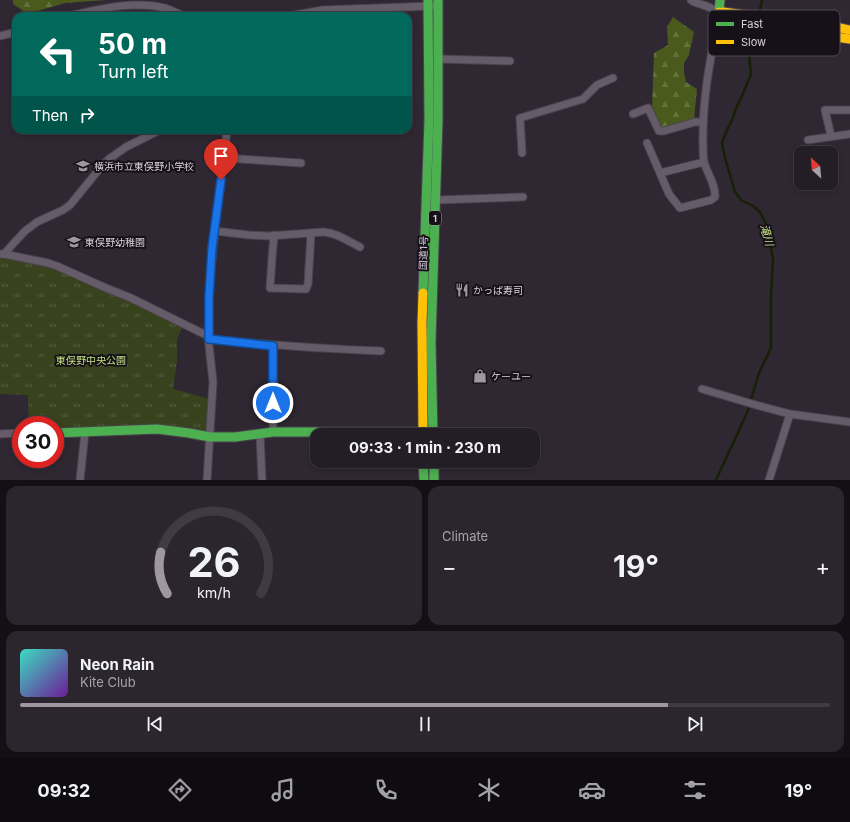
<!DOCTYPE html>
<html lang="en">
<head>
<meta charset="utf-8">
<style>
	:root { --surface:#231d26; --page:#2b262e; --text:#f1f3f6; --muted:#a3a2a7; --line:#403b43; --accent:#9f96a2 }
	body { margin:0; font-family:Inter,"Noto Sans JP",sans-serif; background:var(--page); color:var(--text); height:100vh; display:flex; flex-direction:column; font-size:15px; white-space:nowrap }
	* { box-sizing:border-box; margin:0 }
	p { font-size:13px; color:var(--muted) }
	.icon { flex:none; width:22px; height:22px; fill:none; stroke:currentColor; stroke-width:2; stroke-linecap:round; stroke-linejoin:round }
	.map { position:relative; height:480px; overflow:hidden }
	.side { display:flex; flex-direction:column; gap:6px; padding:6px; background:#131015; flex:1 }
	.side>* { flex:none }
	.guide { position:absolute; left:12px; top:12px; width:400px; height:122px; border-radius:12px; box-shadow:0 2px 6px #0003,0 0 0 1px var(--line); background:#00695c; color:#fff; overflow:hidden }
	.needle { width:26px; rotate:334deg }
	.controls { position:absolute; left:794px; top:146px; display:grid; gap:8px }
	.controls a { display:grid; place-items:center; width:44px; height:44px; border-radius:8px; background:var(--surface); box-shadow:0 2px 6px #0003,0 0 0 1px var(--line); font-size:20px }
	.speed { position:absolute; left:12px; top:416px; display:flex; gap:8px; font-size:20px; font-weight:700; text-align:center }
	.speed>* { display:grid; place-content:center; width:52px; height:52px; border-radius:50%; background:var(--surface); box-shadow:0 2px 6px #0003,0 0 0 1px var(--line); line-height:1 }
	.speed .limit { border:6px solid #d22; background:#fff; color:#111 }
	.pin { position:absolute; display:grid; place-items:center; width:34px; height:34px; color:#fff; margin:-41px -17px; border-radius:50% 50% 50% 0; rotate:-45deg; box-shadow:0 0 4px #0007 }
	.pin .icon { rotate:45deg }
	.me { position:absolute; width:44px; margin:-22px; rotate:0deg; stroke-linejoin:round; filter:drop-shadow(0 0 3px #0008) }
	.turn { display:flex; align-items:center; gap:14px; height:84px; padding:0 20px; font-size:18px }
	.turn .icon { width:52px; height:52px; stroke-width:2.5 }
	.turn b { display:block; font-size:28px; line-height:34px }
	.then { display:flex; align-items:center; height:38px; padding:0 20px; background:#0003; gap:8px; font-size:15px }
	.big { font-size:30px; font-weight:700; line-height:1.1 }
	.side .widget { flex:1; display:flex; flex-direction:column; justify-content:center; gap:6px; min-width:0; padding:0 14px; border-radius:12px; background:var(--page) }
	.side .dial { align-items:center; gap:0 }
	.dial svg { height:104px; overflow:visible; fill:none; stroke:var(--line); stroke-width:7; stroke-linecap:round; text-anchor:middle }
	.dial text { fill:var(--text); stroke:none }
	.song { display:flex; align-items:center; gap:12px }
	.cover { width:48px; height:48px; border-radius:6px; background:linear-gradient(135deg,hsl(170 70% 55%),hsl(280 70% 35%)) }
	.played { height:4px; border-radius:2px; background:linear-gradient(90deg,var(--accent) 80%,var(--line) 80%) }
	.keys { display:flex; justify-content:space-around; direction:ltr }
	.heat { display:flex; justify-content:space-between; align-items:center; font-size:22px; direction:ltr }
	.side .tiles { flex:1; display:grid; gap:6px; grid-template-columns:1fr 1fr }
	.widget:last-child { grid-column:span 2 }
	.trip { position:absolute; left:310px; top:428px; width:230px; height:40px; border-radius:12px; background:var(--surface); box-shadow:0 2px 6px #0003,0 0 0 1px var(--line); font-weight:700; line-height:40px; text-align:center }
	.dock { display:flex; height:64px; justify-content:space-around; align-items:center; background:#0e0c0f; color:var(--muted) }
	.dock .icon { width:28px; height:28px }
	.dock .current { color:var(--accent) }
	.dock b { font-size:18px; color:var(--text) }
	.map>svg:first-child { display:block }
	.forest { fill:url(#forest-firs) }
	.park { fill:url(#park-tufts) }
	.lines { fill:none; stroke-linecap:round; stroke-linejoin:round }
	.stream { stroke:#172004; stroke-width:2.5 }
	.street-casing { stroke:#4a434d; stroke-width:9 }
	.fast-casing { stroke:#4a434d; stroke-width:11 }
	.slow-casing { stroke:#4a434d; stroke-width:11 }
	.street { stroke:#665c69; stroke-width:7 }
	.fast { stroke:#4caf50; stroke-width:9 }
	.slow { stroke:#ffc107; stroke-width:9 }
	.route-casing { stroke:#114b97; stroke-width:10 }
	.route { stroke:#1a73e8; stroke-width:7 }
	.labels { text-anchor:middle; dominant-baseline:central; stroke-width:4; stroke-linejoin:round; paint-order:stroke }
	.shield { fill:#161018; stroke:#a098a3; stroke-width:1 }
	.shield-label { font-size:9px; font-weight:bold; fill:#dbd2df }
	.poi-label { font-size:10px; fill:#dbd2df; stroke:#161018; text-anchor:start }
	.street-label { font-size:10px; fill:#dbd2df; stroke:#161018 }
	.park-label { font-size:10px; fill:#bfe07d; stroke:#161018 }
	.water-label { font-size:11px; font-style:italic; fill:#c3e481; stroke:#161018 }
	.key { fill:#161018; stroke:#514a54; stroke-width:1 }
	.key-label { font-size:11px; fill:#dbd2df }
</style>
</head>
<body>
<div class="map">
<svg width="850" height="480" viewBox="0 0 850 480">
	<defs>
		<pattern id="forest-firs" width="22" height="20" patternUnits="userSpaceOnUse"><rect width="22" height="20" fill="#495a1c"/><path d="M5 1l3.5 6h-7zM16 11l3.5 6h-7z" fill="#63713d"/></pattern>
		<pattern id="park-tufts" width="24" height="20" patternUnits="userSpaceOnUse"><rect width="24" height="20" fill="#38431d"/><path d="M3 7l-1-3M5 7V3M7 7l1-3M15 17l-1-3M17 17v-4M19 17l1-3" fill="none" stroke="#545d3d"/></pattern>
	</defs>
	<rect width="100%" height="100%" fill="#2f2732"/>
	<!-- forest -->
	<g class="forest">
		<polygon points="13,0 106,0 65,3 34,12 25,12 13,4"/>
		<polygon points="673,17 694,32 689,55 684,63 684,72 686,82 697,89 694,119 679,125 661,128 652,110 654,53 668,45 667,27"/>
	</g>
	<!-- park -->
	<polygon class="park" points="0,255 57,266 183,326 177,339 177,361 173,389 210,399 211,431 189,433 55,433 55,425 29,425 28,395 0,394"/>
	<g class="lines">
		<!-- stream -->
		<g class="stream">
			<polyline points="759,15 762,0"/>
			<polyline points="716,480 747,413 759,373 771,348 771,296 773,259 766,224 760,212 753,206 741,200 735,192 725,158 722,143 727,130 733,118 736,108 735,110 742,96 751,74 749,54 755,30"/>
		</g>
		<!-- street casing -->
		<g class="street-casing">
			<g id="street">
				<path d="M69 16C100 9 133 0 165 8 172 10 178 14 185 16"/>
				<polyline points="289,16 323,10 432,6"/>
				<polyline points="0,36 16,32"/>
				<polyline points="438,59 510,61"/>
				<polyline points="633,114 648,108 659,131 664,131 695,122 703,122"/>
				<polyline points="831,136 825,110 850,110"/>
				<polyline points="808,140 850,134"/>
				<path d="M647 143 660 173 669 194 680 208 711 200 715 197C716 185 707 173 704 162 703 156 703 149 703 143 702 99 711 56 719 12 714 10 708 6 703 5 698 3 695 4 691 0"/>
				<polyline points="522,153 520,118 583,99 597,85 613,78"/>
				<polyline points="224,158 301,163"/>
				<polyline points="660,173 704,162"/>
				<polyline points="436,200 523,197"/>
				<path d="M215 231 249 235 269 236 324 232C337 233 348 241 360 247"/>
				<polyline points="274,235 272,258 270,288 306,289 308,284 311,233"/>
				<polyline points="0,254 4,254 48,263 57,266 106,288 131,298 208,336"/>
				<polyline points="4,254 13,244 25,231 37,222 63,210 70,205 101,167 109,159 126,147 160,130"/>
				<path d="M209 339C266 345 324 349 381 351"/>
				<polyline points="702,389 756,405 790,414 850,422"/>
				<polyline points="273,432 273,346"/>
				<polyline points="0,434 21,433"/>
				<polyline points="260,434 262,480"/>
				<polyline points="80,480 85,432"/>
				<polyline points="207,480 213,382 208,336 209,297 213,248 227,130"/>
				<polyline points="769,480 790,414"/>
			</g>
		</g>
		<!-- fast casing -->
		<g class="fast-casing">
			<g id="fast">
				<polyline points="719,12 720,0"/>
				<polyline points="423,293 429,120 428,0"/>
				<polyline points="55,433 157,429 189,433 210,437 235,437 273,432 423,432"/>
				<polyline points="433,435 431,342 438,120 438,0"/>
				<polyline points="423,461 424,480"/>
				<polyline points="434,461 434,480"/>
			</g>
		</g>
		<!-- slow casing -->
		<g class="slow-casing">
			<g id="slow">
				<polyline points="719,12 739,24 850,39"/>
				<polyline points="723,12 831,26 850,30"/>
				<polyline points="423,435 422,323 423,293"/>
			</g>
		</g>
		<!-- street -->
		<use href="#street" class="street"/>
		<!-- fast -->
		<use href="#fast" class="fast"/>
		<!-- slow -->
		<use href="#slow" class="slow"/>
	</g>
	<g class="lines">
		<!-- route casing -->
		<g class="route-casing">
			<polyline id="route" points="221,180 212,248 209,297 209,339 273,346 273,403"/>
		</g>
		<!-- route -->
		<use href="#route" class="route"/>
	</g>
	<!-- icons -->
	<defs>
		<g id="school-bare" transform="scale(1.08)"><path d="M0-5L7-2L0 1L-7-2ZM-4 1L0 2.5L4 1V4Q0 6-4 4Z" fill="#9f96a2" stroke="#161018" stroke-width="2.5" paint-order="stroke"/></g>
		<g id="restaurant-bare" transform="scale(1.08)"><path d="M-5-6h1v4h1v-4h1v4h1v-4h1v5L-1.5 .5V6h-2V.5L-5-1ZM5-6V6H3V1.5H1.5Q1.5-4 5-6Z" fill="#9f96a2" stroke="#161018" stroke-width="2.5" paint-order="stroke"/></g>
		<g id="shop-bare" transform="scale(1.08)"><path d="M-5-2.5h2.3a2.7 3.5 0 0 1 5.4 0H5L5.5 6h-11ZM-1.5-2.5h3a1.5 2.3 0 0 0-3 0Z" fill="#9f96a2" stroke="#161018" stroke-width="2.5" paint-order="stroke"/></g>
	</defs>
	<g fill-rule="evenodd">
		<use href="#school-bare" x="83" y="166"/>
		<use href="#school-bare" x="74" y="242"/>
		<use href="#restaurant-bare" x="462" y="290"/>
		<use href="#shop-bare" x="480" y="376"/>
	</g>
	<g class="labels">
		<!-- shield labels -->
		<rect class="shield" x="429" y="211" width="12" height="14" rx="3"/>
		<g class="shield-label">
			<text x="435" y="218">1</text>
		</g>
		<!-- poi labels -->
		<g class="poi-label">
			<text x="94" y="166">横浜市立東俣野小学校</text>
			<text x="85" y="242">東俣野幼稚園</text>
			<text x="473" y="290">かっぱ寿司</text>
			<text x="491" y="376">ケーユー</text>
		</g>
		<!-- street labels -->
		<g class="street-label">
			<text transform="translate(423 253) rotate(-88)">国道1号</text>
		</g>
		<!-- park labels -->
		<g class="park-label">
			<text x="91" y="360">東俣野中央公園</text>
		</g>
		<!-- water labels -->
		<g class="water-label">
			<text transform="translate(767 235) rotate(75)">滝川</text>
		</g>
	</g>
	<!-- legend -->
	<rect x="708" y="10" width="132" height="46" rx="6" class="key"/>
	<rect x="716" y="22" width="18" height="4" fill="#4caf50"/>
	<rect x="716" y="40" width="18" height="4" fill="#ffc107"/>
	<g class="key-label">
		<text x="741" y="28">Fast</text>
		<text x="741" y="46">Slow</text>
	</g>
</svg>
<div class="controls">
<a><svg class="needle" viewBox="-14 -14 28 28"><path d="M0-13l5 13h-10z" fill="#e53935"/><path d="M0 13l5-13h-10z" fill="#a3a2a7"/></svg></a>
</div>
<div class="speed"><div class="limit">30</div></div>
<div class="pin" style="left:221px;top:180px;background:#d93025"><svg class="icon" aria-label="arrive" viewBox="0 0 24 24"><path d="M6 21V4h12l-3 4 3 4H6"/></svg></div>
<svg class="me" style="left:273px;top:403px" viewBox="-20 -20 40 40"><circle r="17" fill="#1a73e8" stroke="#fff" stroke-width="3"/><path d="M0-11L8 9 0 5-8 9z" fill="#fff"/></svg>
<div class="trip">09:33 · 1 min · 230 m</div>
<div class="guide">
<div class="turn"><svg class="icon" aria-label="left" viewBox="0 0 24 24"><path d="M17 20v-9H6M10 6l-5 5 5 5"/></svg><div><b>50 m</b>Turn left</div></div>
<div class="then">Then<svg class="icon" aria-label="right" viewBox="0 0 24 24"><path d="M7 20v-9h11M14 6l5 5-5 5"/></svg></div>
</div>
</div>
<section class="side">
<div class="tiles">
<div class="widget dial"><svg viewBox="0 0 100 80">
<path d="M14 69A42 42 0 1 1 86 69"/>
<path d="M14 69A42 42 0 0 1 9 37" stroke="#9f96a2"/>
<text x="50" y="56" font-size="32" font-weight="700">26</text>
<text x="50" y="72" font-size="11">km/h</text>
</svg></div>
<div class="widget"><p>Climate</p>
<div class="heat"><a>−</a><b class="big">19°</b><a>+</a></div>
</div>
<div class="widget">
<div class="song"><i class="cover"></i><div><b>Neon Rain</b><p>Kite Club</p></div></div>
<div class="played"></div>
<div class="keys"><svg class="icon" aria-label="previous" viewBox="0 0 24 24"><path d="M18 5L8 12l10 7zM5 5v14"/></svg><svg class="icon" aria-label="pause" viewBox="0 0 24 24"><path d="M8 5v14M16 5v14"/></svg><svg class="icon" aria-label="next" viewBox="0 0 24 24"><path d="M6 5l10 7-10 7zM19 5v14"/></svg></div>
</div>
</div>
</section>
<nav class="dock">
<b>09:32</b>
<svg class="icon current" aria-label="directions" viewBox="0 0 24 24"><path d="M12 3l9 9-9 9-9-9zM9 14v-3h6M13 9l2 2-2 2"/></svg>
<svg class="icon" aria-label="music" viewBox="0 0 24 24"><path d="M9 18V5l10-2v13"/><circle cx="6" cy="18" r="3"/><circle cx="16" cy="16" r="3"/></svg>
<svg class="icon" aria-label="phone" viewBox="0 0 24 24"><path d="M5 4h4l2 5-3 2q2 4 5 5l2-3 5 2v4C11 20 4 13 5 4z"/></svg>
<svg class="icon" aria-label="climate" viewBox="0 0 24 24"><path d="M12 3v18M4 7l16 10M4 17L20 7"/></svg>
<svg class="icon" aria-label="car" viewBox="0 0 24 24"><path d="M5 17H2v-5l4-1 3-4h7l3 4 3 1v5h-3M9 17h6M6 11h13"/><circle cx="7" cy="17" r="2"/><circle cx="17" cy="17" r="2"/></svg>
<svg class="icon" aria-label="filters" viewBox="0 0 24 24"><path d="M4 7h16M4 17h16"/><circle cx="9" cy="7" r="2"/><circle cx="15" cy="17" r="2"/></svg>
<b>19°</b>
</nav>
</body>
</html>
